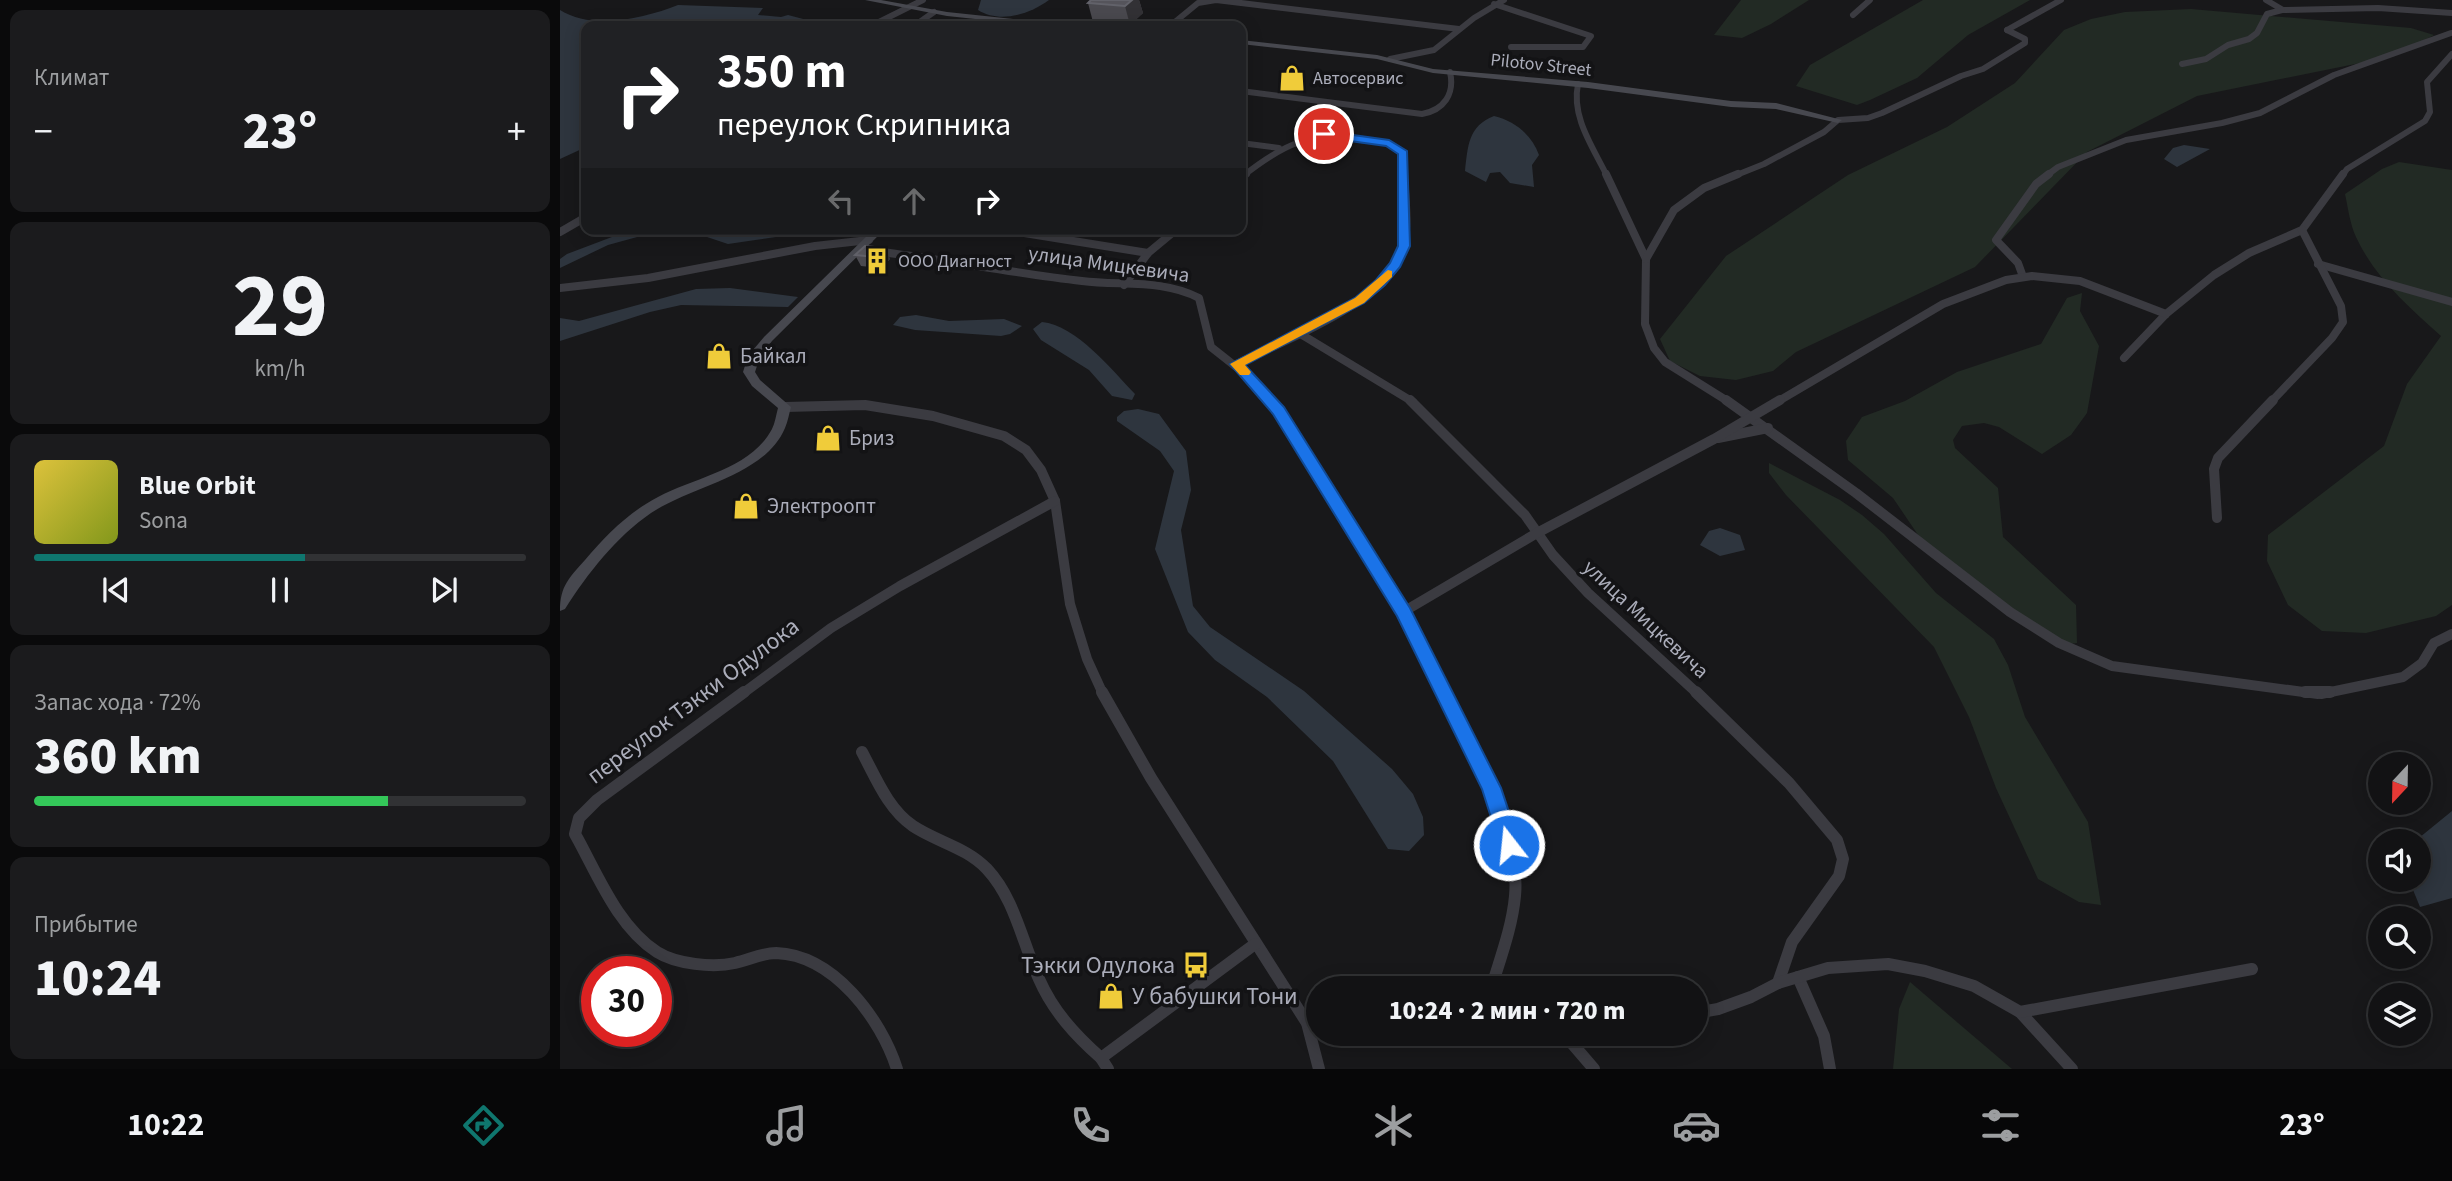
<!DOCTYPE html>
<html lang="ru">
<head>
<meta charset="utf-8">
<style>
	:root { --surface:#121214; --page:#1b1b1d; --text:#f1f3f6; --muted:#9c9ea0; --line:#313234; --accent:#0f766e }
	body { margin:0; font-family:"Source Sans 3",sans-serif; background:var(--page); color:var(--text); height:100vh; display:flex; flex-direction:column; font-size:26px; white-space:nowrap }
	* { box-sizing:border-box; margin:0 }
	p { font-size:23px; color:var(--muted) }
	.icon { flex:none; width:38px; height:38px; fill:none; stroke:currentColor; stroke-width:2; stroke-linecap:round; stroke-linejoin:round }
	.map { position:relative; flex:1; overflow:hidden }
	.sheet { display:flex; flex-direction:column; gap:10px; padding:10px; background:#0a0a0b; width:560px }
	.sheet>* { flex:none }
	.banner { position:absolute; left:21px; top:21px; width:665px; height:214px; border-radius:14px; box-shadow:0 4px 18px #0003,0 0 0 2px var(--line); background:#202124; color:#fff; overflow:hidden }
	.needle { width:46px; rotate:202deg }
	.buttons { position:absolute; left:1808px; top:752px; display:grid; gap:14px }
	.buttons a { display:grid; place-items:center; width:63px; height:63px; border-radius:50%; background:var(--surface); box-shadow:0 4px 18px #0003,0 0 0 2px var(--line); font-size:35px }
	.speed { position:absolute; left:21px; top:956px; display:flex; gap:14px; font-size:35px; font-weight:700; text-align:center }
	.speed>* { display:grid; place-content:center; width:91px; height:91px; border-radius:50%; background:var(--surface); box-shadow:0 4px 18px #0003,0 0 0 2px var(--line); line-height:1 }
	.speed .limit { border:10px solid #d22; background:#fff; color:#111 }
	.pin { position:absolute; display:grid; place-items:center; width:60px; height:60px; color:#fff; margin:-30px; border:4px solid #fff; border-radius:50%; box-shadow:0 2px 7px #0007 }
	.me { position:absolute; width:77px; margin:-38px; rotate:344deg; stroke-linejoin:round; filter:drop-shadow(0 0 5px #0008) }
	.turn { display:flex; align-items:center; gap:24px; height:147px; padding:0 21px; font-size:32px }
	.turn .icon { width:91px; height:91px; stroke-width:2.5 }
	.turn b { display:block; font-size:49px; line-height:60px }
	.lanes { display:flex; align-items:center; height:66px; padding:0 21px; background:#0003; justify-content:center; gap:35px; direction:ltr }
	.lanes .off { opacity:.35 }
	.big { font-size:52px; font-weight:800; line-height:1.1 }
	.sheet .card { flex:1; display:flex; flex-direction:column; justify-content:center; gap:10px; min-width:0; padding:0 24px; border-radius:14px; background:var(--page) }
	.sheet .dial { align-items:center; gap:0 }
	.dial b { font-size:91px; line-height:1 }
	.song { display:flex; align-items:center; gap:21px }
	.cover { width:84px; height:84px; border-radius:10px; background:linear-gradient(135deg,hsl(50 70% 55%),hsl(70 70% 35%)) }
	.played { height:7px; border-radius:4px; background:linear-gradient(90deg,var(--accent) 55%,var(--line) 55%) }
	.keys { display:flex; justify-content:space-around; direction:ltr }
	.heat { display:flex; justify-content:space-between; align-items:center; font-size:38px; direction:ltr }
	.charge { height:10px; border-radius:5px; background:linear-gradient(90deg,#34c759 72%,var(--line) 0) }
	.trip { position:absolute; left:746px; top:976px; width:402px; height:70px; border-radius:35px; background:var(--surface); box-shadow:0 4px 18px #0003,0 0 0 2px var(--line); font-weight:800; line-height:70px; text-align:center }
	.dock { display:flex; height:112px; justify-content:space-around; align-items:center; background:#070708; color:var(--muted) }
	.dock .icon { width:49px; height:49px }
	.dock .current { color:var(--accent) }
	.dock b { font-size:32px; color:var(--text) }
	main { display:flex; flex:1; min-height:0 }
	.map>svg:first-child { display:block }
	.green { fill:#222a24 }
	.water { fill:#2e353e }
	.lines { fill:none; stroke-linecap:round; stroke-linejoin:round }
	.street-far3 { stroke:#3b3b41; stroke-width:6 }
	.street-far2 { stroke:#3b3b41; stroke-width:8 }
	.street-far1 { stroke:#3b3b41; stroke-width:10 }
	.street { stroke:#3b3b41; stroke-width:12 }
	.secondary { fill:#47484f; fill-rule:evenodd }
	.wall { fill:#4a494f }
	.shaded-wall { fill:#323135 }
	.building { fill:#55545b; stroke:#62626a; stroke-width:2 }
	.route { fill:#1a73e8; stroke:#114b97; stroke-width:2 }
	.slow { fill:#f59e0b }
	.labels { text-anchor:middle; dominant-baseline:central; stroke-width:7; stroke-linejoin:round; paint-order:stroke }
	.far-street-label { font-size:18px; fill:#abadba; stroke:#131315 }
	.far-poi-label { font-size:18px; fill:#abadba; stroke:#131315; text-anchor:start }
	.street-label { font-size:21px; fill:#abadba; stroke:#131315 }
	.poi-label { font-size:21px; fill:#abadba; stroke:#131315; text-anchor:start }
	.near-street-label { font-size:24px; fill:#abadba; stroke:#131315 }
	.near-poi-label { font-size:24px; fill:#abadba; stroke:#131315; text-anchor:end }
</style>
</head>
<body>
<main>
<section class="sheet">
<div class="card"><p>Климат</p>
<div class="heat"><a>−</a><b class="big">23°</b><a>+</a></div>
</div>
<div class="card dial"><b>29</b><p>km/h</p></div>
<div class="card">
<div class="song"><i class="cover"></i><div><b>Blue Orbit</b><p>Sona</p></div></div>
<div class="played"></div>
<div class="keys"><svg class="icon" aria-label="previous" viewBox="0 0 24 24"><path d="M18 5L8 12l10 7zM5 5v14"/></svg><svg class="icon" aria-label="pause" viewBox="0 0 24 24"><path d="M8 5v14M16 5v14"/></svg><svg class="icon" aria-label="next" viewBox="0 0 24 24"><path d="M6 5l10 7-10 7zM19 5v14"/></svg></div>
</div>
<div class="card"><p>Запас хода · 72%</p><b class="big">360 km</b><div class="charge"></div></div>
<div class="card"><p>Прибытие</p><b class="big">10:24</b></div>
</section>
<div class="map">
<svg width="1892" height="1069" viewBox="0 0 1892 1069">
	<rect width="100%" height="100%" fill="#18181a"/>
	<!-- green -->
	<g class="green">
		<polygon points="1181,0 1249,0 1211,24 1182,38 1154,35"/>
		<polygon points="1363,0 1470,0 1408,35 1357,78 1310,100 1297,105 1236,86 1250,65"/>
		<polygon points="1631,9 1851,28 1874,35 1841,53 1810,61 1637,96 1527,152 1415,267 1236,352 1213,371 1176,380 1140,376 1110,361 1100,339 1166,256 1288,175 1387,127 1455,83 1504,30 1531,19 1565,12"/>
		<path d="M1839 162 1892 170V605L1876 616 1806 633 1762 631 1728 605 1707 561 1708 535 1824 446 1847 384 1881 336C1848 306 1815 278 1796 237 1790 224 1788 208 1785 194L1822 169Z"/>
		<polygon points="1522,293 1520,311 1539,346 1527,413 1511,435 1482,454 1439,427 1424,423 1402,426 1393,440 1395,448 1438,488 1443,537 1516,605 1517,643 1502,645 1369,551 1333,498 1288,460 1286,441 1302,417 1345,401 1397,372 1481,344 1507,298"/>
		<polygon points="1209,463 1280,500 1302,515 1324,534 1376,593 1434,639 1448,665 1465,717 1528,822 1541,905 1519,902 1478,879 1436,788 1409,717 1374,647 1226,495 1209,473"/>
		<polygon points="1350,982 1452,1069 1333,1069 1339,1009"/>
	</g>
	<!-- water -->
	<g class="water">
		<path d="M421 0H489C470 14 440 24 418 10Z"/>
		<path d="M118 5 203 8 198 15 221 17 228 15 247 20 240 26H26V147L0 159V10C33 31 85 18 118 5Z"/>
		<path d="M934 116C955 121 972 135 979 155L972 165 974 187 950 183 940 172 930 173 926 182 905 171C908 146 908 126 934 116Z"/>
		<polygon points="1624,145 1650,149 1617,167 1604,159 1613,148"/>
		<polygon points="73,229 272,229 168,244 144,236 99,231 48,245 0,268 0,259 7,254"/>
		<polygon points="170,288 238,297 228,307 121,305 90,312 0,341 0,318 19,321 136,289"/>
		<polygon points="356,315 389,321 444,319 462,326 450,334 441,336 355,330 333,325 340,317"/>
		<path d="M482 322C516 325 552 370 575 394L572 400 552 396 529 370 481 340 473 329Z"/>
		<polygon points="578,409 599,414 626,451 631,490 621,530 633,606 650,627 744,691 832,769 853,794 863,817 864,835 849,851 828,849 773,761 707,697 655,660 628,632 595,549 614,471 600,451 557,421 557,417 564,411"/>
		<polygon points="1160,528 1180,535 1185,550 1160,556 1140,545 1149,531"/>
		<polygon points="1892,811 1892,898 1860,907 1849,880 1858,880 1858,842 1854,842"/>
	</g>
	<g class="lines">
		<!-- street-far3 -->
		<g class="street-far3">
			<polyline points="1706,0 1723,10 1818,8 1892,13"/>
			<polyline points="934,4 1031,36 1023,47 951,47"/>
			<polyline points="1293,15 1310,0"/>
			<polyline points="311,26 363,0"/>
			<polyline points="354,26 374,12"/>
			<polyline points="610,26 638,3 656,0 899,29"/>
			<polyline points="1447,30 1501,0"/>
			<polyline points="830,59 874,50 914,18 944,0"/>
			<polyline points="1622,64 1646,59 1668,45 1689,39 1697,33 1707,14 1722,10"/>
			<path d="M1018 84C1011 117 1033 147 1047 176"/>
			<path d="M681 91 862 114C884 110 895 94 890 72"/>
			<polyline points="681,143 719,148"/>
			<path d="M683 176C725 143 749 132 803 139 818 141 832 142 843 153L844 176"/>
			<polyline points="1174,176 1204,164 1264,132 1278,120 1308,118 1322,113 1401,76 1423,69 1465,43 1465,39 1447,30"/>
			<polyline points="1486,176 1498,167 1566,140 1662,123 1700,113 1774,75 1891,33"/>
			<polyline points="1782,176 1787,169 1865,121 1870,112 1867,82 1892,54"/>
		</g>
		<!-- street-far2 -->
		<g class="street-far2">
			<polyline points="1046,174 1086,259 1085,324 1094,348 1105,362 1169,402"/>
			<polyline points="681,178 686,174"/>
			<polyline points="439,229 588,253"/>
			<polyline points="0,232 26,217"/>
			<path d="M313 251C383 259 452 273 522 281 561 286 603 279 639 298L651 347 694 381 712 402"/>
			<polyline points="1086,259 1114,210 1144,188 1178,174"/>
			<polyline points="1758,264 1892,302"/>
			<polyline points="1462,274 1458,263 1436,240 1476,184 1489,174"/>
			<polyline points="564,285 588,253 617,229"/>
			<polyline points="0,288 88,278 255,246 309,240"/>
			<polyline points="739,333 853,402"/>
			<polyline points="1564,358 1606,314 1654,275 1689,253 1742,230 1783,174"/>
			<path d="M676 364C725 340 829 303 844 245 849 223 845 196 844 174"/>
			<polyline points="1217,402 1383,304 1446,280 1472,276 1520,281 1606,314"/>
			<polyline points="1711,402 1772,338 1783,322 1781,306 1742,230"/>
		</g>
		<!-- street-far1 -->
		<g class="street-far1">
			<polyline points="710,400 843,612 884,694"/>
			<polyline points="850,400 965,515 993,555 1028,593 1138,694"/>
			<polyline points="1166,400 1296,493 1450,612 1499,643 1552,666 1758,694"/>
			<polyline points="225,407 305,405 373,416 444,436 466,450 481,470 495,501 510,604 527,659 543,694"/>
			<polyline points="1158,438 1208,428"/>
			<polyline points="1657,518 1654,469 1658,458 1713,400"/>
			<polyline points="843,612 977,533 1154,439 1220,400"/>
			<polyline points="182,694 271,628 340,586 495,501"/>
			<polyline points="1761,694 1843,677 1862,663 1874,643 1892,634"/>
		</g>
		<!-- street -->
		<g class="street">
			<path d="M184 692 37 800 19 818 15 834C37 873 57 926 97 952 116 964 153 968 175 963 189 960 202 953 216 953 274 955 321 1019 337 1069"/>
			<polyline points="542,692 591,778 747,1023 759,1069"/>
			<path d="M883 692C912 748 961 832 955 896 952 928 940 959 931 989"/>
			<polyline points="1136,692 1229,783 1277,840 1283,859 1279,876 1232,942 1218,983"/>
			<polyline points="1745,692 1770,692"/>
			<path d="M302 752C316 778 328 809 353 826 377 842 406 847 427 869 455 899 462 942 479 979 493 1011 515 1035 541 1058"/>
			<polyline points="1238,977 1264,1036 1270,1069"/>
			<polyline points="1460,1012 1512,1069"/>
			<polyline points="1136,1013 1158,1009 1191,997 1218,983 1268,968 1328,964 1365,971 1414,986 1460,1012 1692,969"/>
			<polyline points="747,1023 758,1023"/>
			<polyline points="1004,1034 1034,1069"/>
			<polyline points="548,1069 541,1058 695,944"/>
		</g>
		<!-- secondary -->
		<g class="secondary">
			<polygon points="305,0 321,0 387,12 502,24 506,26 482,26 387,16"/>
			<polygon points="681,40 817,55 873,69 1028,82 1171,101 1216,103 1282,120 1278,123 1216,109 1171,107 1028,88 873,73 817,59 681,44"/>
			<path d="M314 229H325L212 341 200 357 195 372 200 380 231 407C229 414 228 421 225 428 205 476 132 486 91 513 56 537 28 573 5 609L0 611C0 586 9 578 25 560 46 535 69 512 98 497 135 477 191 469 212 429 215 423 216 415 218 408L192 386 183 372 188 356 204 337Z"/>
		</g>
	</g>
	<!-- wall -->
	<g class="wall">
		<polygon points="531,0 579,0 583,13 570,25 533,22 528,3"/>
		<polygon points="325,248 330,259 321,268 301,266 295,255"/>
	</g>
	<!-- shaded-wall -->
	<g class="shaded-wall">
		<polygon points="572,0 579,0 583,13 570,25 565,6"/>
		<polygon points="325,248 330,259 321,268 316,257"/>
	</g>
	<!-- building -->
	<g class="building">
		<polygon points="531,0 572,0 565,6 528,3"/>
		<polygon points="305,246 325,248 316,257 295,255"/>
	</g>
	<!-- route -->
	<polygon class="route" points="764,131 829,140 847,151 850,246 840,267 825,285 804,303 685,365 724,407 850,608 941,788 960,845 957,852 949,855 942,852 922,789 837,616 713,414 670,364 795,298 816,280 830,263 838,246 838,154 826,146 761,137 759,134"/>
	<!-- slow -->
	<polygon class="slow" points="828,270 832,271 832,277 804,303 685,365 691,372 689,375 680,375 670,364 795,298"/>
	<!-- icons -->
	<defs>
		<g id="shop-bare" transform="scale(2.1)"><path d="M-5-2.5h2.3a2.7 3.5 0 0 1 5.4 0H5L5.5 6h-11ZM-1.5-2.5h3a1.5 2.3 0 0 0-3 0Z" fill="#f0cc3a" stroke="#131315" stroke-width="2.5" paint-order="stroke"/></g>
		<g id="building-bare" transform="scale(2.1)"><path d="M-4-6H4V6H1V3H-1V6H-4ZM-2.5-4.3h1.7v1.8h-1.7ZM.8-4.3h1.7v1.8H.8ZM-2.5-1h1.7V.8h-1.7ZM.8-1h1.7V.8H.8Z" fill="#f0cc3a" stroke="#131315" stroke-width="2.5" paint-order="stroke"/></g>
		<g id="bus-bare" transform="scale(2.1)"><path d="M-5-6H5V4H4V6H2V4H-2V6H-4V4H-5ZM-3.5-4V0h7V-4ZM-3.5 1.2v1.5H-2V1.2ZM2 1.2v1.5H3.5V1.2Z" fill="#f0cc3a" stroke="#131315" stroke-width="2.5" paint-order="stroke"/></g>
	</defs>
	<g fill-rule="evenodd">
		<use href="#shop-bare" x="732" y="78"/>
		<use href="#building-bare" x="317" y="261"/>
		<use href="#shop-bare" x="159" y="356"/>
		<use href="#shop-bare" x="268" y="438"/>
		<use href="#shop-bare" x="186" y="506"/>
		<use href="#bus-bare" x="636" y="965"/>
		<use href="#shop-bare" x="551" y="996"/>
	</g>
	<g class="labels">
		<!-- far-street labels -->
		<g class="far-street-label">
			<text transform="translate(981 65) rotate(6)">Pilotov Street</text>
		</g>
		<!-- far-poi labels -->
		<g class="far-poi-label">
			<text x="753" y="78">Автосервис</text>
			<text x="338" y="261">ООО Диагност</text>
		</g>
		<!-- street labels -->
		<g class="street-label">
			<text transform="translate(549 264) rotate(8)">улица Мицкевича</text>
			<text transform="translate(1086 619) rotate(43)">улица Мицкевича</text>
		</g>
		<!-- poi labels -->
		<g class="poi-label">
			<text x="180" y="356">Байкал</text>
			<text x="289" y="438">Бриз</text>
			<text x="207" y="506">Электроопт</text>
		</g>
		<!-- near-street labels -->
		<g class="near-street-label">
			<text transform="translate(133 701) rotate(-37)">переулок Тэкки Одулока</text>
		</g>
		<!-- near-poi labels -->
		<g class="near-poi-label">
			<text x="615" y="965">Тэкки Одулока</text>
			<text x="572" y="996" text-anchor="start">У бабушки Тони</text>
		</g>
	</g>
</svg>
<div class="buttons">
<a><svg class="needle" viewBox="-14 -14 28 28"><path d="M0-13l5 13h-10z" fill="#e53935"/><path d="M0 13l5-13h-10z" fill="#9c9ea0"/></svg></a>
<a><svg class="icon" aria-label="sound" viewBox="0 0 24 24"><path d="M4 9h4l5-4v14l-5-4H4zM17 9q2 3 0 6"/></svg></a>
<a><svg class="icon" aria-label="search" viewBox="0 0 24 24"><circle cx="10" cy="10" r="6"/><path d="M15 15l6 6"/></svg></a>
<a><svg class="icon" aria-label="layers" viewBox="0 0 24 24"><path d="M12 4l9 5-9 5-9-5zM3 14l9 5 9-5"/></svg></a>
</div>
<div class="speed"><div class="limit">30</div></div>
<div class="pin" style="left:764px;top:134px;background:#d93025"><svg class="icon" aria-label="arrive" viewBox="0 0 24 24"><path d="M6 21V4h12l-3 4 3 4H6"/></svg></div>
<svg class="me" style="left:949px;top:845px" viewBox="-20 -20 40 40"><circle r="17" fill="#1a73e8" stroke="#fff" stroke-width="3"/><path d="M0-11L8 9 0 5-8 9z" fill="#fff"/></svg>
<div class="trip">10:24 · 2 мин · 720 m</div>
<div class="banner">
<div class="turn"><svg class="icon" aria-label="right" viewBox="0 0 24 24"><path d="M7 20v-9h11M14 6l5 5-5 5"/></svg><div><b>350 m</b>переулок Скрипника</div></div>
<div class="lanes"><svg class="icon off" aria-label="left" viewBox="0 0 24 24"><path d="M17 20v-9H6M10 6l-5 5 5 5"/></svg><svg class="icon off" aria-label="ahead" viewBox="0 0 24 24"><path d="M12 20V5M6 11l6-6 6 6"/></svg><svg class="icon" aria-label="right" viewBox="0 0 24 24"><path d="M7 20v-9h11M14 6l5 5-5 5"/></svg></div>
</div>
</div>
</main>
<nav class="dock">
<b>10:22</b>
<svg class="icon current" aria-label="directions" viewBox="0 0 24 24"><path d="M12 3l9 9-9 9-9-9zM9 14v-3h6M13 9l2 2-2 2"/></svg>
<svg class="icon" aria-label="music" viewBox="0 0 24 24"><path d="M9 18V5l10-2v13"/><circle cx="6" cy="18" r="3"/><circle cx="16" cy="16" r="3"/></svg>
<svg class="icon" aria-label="phone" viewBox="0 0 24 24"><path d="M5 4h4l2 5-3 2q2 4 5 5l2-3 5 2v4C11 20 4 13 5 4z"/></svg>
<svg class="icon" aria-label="climate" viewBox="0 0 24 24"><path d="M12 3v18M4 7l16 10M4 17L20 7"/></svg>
<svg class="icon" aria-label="car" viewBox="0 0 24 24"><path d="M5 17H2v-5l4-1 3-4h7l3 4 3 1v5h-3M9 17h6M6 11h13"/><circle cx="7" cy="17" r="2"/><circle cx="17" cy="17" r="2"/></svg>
<svg class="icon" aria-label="filters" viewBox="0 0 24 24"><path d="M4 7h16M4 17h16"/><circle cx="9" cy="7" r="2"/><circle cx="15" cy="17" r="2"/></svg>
<b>23°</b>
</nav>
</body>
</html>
